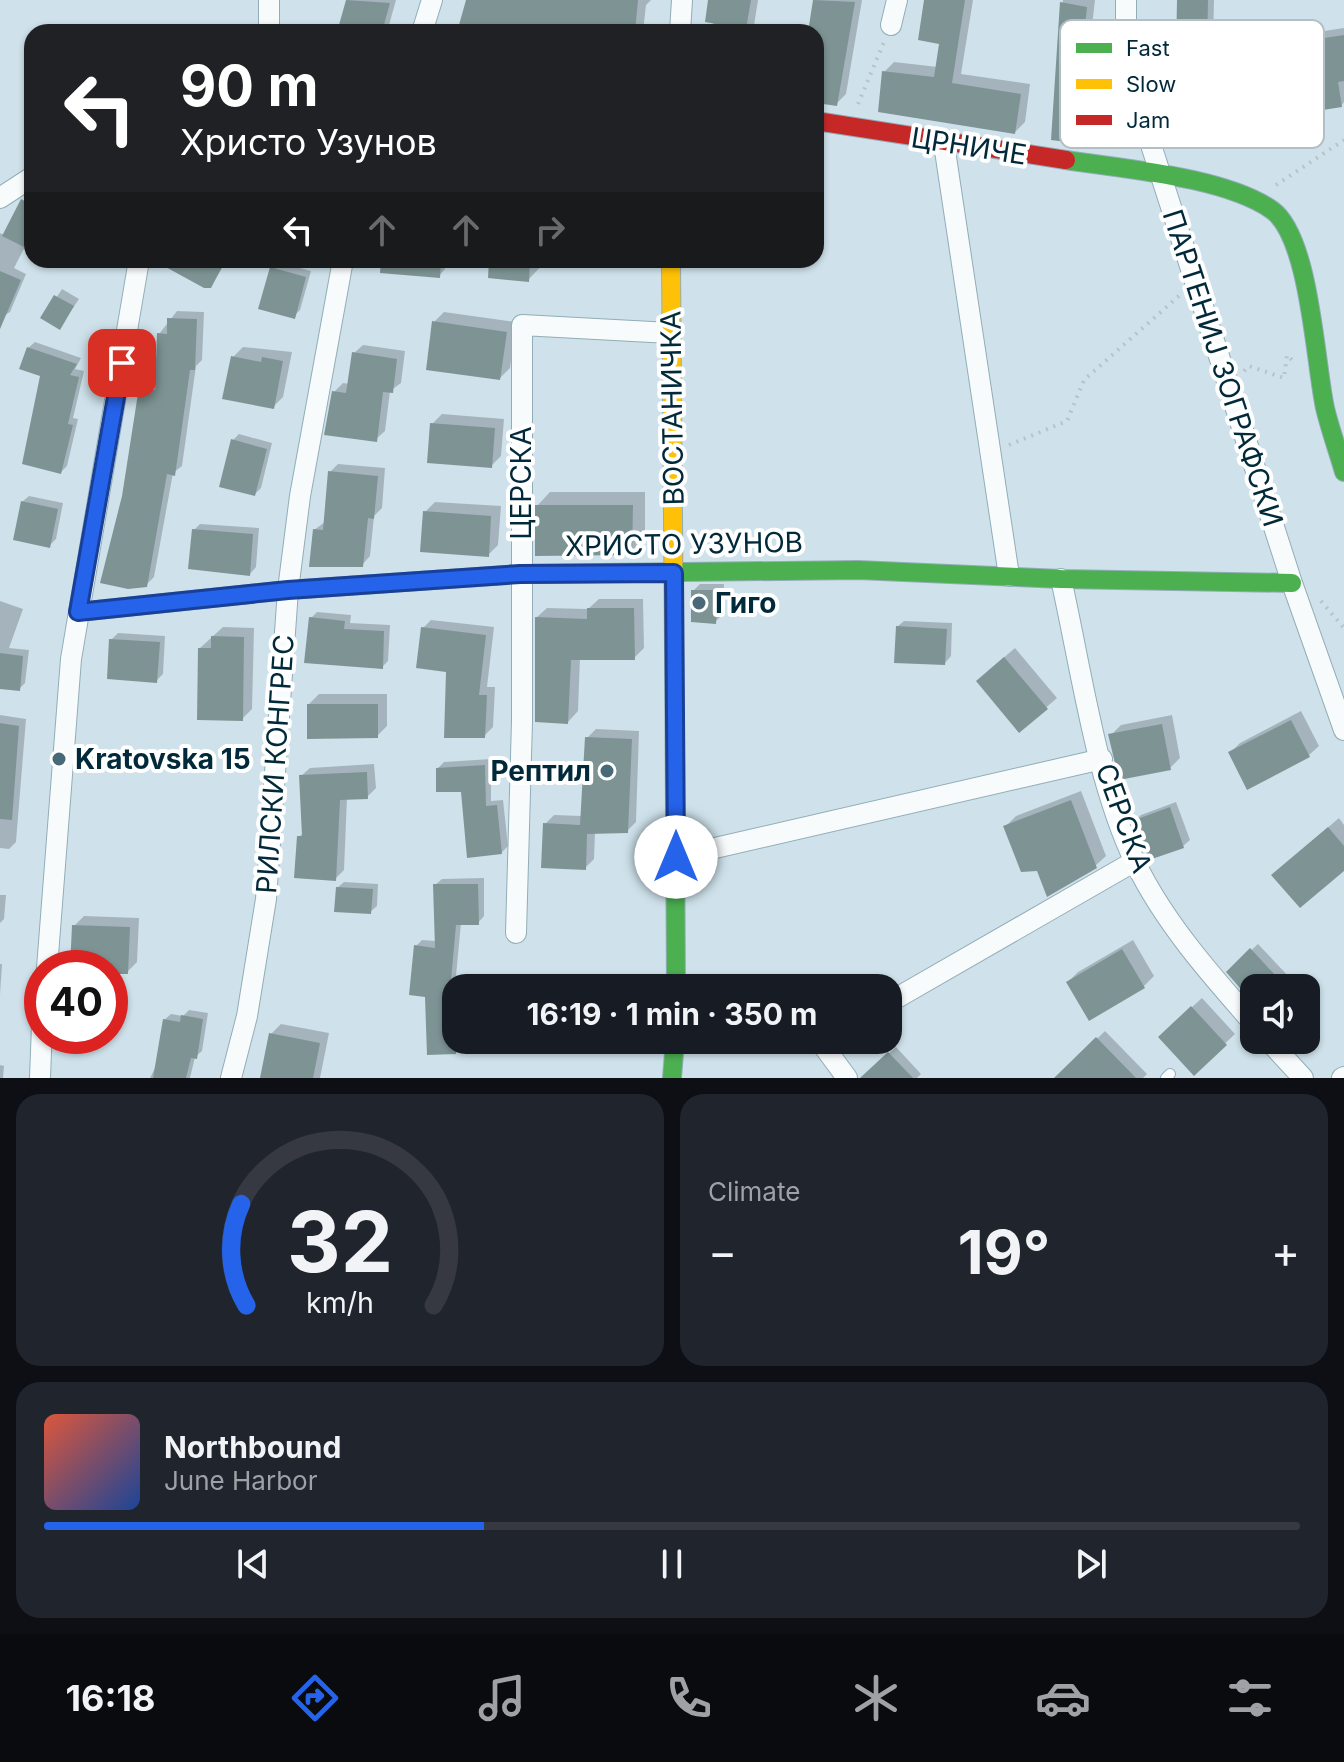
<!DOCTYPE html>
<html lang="en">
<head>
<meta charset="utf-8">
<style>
	:root { --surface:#171b24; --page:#20242c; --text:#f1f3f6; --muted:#9ea1a6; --line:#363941; --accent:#2563eb }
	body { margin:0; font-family:Inter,sans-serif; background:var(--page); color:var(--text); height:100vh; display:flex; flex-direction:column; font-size:30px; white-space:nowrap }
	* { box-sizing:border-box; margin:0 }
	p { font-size:26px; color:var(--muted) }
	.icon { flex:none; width:44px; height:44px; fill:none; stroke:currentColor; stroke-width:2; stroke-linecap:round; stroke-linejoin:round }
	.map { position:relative; height:1078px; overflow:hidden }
	.drawer { display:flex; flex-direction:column; gap:16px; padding:16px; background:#0d0f14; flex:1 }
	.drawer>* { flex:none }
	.guide { position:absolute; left:24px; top:24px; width:800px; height:244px; border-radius:24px; box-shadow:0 2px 6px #0004; background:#202124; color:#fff; overflow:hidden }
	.buttons { position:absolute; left:1240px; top:974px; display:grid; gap:16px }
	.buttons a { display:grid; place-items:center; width:80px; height:80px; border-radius:16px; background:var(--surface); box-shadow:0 2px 6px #0004; font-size:40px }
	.speed { position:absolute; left:24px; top:950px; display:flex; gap:16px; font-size:40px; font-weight:700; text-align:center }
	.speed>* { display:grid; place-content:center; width:104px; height:104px; border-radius:50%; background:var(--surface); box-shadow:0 2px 6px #0004; line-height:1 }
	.speed .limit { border:12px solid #d22; background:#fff; color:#111 }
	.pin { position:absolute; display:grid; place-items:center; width:68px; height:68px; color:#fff; margin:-34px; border-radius:16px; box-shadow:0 4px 12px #0006 }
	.me { position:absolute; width:88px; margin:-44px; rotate:0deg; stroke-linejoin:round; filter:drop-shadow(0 0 6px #0008) }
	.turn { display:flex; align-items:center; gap:28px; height:168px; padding:0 24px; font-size:36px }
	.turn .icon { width:104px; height:104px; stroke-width:2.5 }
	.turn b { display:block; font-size:56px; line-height:68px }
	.lanes { display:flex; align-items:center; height:76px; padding:0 24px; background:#0003; justify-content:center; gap:40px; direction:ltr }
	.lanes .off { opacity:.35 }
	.big { font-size:60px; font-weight:700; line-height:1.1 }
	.drawer .tile { flex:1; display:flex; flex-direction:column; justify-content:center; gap:12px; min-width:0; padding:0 28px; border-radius:24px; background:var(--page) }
	.drawer .dial { align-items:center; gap:0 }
	.dial svg { height:208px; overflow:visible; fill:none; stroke:var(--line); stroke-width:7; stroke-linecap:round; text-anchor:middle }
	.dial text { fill:var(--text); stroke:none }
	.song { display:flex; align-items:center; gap:24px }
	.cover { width:96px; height:96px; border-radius:12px; background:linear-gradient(135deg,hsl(10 70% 55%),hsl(220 70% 35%)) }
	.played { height:8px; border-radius:4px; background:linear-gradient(90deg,var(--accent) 35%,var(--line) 35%) }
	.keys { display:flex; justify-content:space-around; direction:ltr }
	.heat { display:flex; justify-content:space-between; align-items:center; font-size:44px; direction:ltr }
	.drawer .tiles { flex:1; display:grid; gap:16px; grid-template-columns:1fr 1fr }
	.tile:last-child { grid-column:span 2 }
	.trip { position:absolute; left:442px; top:974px; width:460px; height:80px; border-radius:24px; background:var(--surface); box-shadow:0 2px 6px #0004; font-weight:700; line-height:80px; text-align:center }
	.tab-bar { display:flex; height:128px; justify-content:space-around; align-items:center; background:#090b0e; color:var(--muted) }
	.tab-bar .icon { width:56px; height:56px }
	.tab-bar .selected { color:var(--accent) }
	.tab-bar b { font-size:36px; color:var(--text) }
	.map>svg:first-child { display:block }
	.shadow { fill:#0003 }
	.building { fill:#7e9494 }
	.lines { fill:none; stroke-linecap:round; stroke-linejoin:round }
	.lane-casing { stroke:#92adb8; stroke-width:12 }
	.street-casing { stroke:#92adb8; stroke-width:22 }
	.fast-casing { stroke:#92adb8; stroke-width:20 }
	.slow-casing { stroke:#92adb8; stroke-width:20 }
	.jam-casing { stroke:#92adb8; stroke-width:20 }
	.path { stroke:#b8c3c9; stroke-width:4; stroke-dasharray:2 6; stroke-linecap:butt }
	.lane { stroke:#f8fbfc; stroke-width:10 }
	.street { stroke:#f8fbfc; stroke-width:20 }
	.fast { stroke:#4caf50; stroke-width:18 }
	.slow { stroke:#ffc107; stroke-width:18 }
	.jam { stroke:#c62828; stroke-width:18 }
	.route-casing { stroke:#184099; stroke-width:20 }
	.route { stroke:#2563eb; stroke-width:14 }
	.poi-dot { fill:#486a78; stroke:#fff; stroke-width:3 }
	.labels { text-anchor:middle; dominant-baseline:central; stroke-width:8; stroke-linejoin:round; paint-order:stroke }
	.street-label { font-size:28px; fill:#00293a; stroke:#fff }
	.poi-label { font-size:28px; font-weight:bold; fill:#00293a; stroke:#fff; text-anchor:start }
	.key { fill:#fff; stroke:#b2bfc4; stroke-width:2 }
	.key-label { font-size:22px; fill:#00293a }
</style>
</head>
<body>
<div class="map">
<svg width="1344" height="1078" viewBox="0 0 1344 1078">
	<rect width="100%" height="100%" fill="#cfe2eb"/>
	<!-- shadow -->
	<g class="shadow">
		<polygon points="347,0 396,0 387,32 339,32"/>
		<polygon points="589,0 651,0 646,5 643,32 611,32"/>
		<polygon points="710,0 758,0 753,32 714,32"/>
		<polygon points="815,0 862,0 846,94 836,104 816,101 816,32 810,32"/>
		<polygon points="926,0 973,0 961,74 1030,84 1025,122 1015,132 884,72 894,62 938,67 942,42"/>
		<polygon points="1063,0 1095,0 1086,78 1120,81 1116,136 1107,145 1053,138"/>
		<polygon points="1179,0 1214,0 1213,45 1207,52"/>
		<polygon points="1284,19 1290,47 1270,69 1275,93 1265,103 1224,54 1234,44 1251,40 1250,34 1260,24"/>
		<polygon points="1344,28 1344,102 1341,106 1301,43 1311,33"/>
		<polygon points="29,194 32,233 14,268 26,274 10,312 0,318 0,233 4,235"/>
		<polygon points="180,260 227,260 211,286"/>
		<polygon points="401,260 446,260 445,269 439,276"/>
		<polygon points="491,260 547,260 528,280"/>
		<polygon points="278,262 311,271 300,310 294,316 272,268"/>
		<polygon points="62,289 79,299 60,327 43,318"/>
		<polygon points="177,311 204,312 202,360 196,366 182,466 173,473 154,577 146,585 124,497 141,388 149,380 157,381 159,334"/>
		<polygon points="444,312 516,322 510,368 500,378 434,322"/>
		<polygon points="35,342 81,358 75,369 84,371 73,418 78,419 67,466 61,472 42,375 28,348"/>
		<polygon points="363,345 405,351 401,383 390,391 385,431 376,439 334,392 343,383 350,384 354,353"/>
		<polygon points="243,347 292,352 283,397 273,407 233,357"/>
		<polygon points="442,414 504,419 501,456 491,466 432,424"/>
		<polygon points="239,434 272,443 261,488 255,494 233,440"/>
		<polygon points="338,464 385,468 382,508 374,516 370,556 362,565 314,530 325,522 330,472"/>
		<polygon points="550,492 645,492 645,539 632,553 537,506"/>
		<polygon points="29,496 63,503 56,539 49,546 22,502"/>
		<polygon points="435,502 501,506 498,545 488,555 425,512"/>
		<polygon points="200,524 259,528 256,567 250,574 194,530"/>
		<polygon points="700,584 724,584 722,615 715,622 693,591"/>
		<polygon points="599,599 643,599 644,648 634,658 580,658 578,711 568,722 537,617 547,608 588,609"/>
		<polygon points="0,601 23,609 9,648 29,650 25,683 19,689 0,687"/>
		<polygon points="317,612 351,615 350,623 390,625 388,661 382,667 311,618"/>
		<polygon points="431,620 494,627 487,687 495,687 493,727 484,736 423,628"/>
		<polygon points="904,621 952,623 951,656 945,663 897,627"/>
		<polygon points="223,627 254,628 252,709 242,719 200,648"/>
		<polygon points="118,633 165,636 163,674 156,681 111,640"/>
		<polygon points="1015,648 1057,698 1020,730 988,671"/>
		<polygon points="319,694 387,694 387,726 377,736 309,704"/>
		<polygon points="1301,711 1319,746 1309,755 1230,753 1240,743"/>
		<polygon points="0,715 26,719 16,842 9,849 0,848"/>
		<polygon points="1172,715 1180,758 1170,768 1111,735 1121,725"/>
		<polygon points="596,729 639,731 636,822 627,831 595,832 594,859 585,868 545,824 554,815 582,816 587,738"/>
		<polygon points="491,759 491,801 503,800 508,846 501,853 463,790 438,768 444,762"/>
		<polygon points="374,764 376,788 367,797 347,798 344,870 335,879 299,837 304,832 301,776 310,768"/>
		<polygon points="1081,791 1106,856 1095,866 1038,869 1006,826 1016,816"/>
		<polygon points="1176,802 1190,840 1183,846 1134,821 1141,815"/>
		<polygon points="1339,818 1344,825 1344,868 1284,865"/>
		<polygon points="484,878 484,916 478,923 461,923 453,1008 456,1040 468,1040 468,1046 462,1052 429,1053 427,995 416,946 422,940 436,941 435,885 442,879"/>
		<polygon points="344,882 378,884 377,906 370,912 337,888"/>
		<polygon points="0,895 6,895 4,919 0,923"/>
		<polygon points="84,916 139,918 137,962 127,972 110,972 110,968 72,968 74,926"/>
		<polygon points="1133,940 1154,976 1144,986 1090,1018 1068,982 1078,972"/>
		<polygon points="1258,944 1291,979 1281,988 1254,988 1254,1000 1228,972"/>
		<polygon points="0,964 2,964 0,995"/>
		<polygon points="1202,998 1235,1034 1194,1073 1170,1027"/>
		<polygon points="189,1010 208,1013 202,1051 195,1057 190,1078 150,1078 158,1062 164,1020 171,1014 183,1016"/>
		<polygon points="281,1024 329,1033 320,1078 262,1078 271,1034"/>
		<polygon points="1105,1031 1147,1074 1143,1078 1072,1078 1065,1070"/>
		<polygon points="896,1047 921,1074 917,1078 862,1078"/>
		<polygon points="0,1065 4,1066 3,1078 0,1078"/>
	</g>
	<!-- building -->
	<g class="building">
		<polygon points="346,0 390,3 382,32 337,32"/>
		<polygon points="466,0 638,0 635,32 457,32"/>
		<polygon points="708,0 751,0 746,29 705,22"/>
		<polygon points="813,0 855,2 837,106 816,103 816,32 808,32"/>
		<polygon points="924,0 965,0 952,83 1021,94 1015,134 878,112 882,71 934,77 939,44 918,40"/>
		<polygon points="1177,0 1208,0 1207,54 1176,53"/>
		<polygon points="1060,2 1087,7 1079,86 1112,89 1108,147 1051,140"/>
		<polygon points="1344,35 1344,81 1338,82 1342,107 1310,112 1298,42"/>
		<polygon points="21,199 32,205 32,230 24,247 2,236"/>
		<polygon points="153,260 213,260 223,265 211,288 204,288"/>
		<polygon points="381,260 441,260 440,278 380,273"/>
		<polygon points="489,260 530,260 529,282 488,278"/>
		<polygon points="270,267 306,277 295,319 258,309"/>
		<polygon points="0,271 21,280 0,329"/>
		<polygon points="54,295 74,306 60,330 40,318"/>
		<polygon points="167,318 197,319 195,370 190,370 175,476 167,474 147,587 128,589 100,583 122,496 139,387 155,390 157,333 167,334"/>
		<polygon points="432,321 507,332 500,380 426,370"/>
		<polygon points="27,347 77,364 70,375 79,377 68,424 73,425 61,474 22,464 40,376 19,369"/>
		<polygon points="352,352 397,359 393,393 383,392 377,442 324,435 332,391 346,393"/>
		<polygon points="231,356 261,362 262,357 283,361 274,409 222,399"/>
		<polygon points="430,423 495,428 492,468 427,463"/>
		<polygon points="231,439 267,449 255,496 219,487"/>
		<polygon points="328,471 378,476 374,519 368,518 363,567 309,567 313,529 323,530"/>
		<polygon points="21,501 58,509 50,548 13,540"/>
		<polygon points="535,505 633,505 632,555 535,556"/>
		<polygon points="423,511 491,516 489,557 420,552"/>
		<polygon points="192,529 253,534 250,576 188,569"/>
		<polygon points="691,590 718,590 716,624 691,622"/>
		<polygon points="587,608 634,608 635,660 571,660 568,724 535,722 535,617 587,619"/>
		<polygon points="309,617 345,621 344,629 384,631 383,669 304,663"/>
		<polygon points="896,626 947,629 945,665 894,663"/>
		<polygon points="421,627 486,635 479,695 487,695 485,738 444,738 446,672 416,668"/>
		<polygon points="211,636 244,637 243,721 197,720 198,648 211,648"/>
		<polygon points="109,639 160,642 157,683 107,679"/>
		<polygon points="0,653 23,656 20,691 0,689"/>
		<polygon points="1004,657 1048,709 1019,733 976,681"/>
		<polygon points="307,704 378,704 378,738 307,739"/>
		<polygon points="1291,720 1310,757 1247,790 1228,752"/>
		<polygon points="0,723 19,726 12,820 0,819"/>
		<polygon points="1162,724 1171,770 1119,780 1108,734"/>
		<polygon points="585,737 632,739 628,833 587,834 586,870 541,868 543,823 580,825"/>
		<polygon points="485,765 486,806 497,805 502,854 467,858 461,792 436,792 436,768"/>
		<polygon points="367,772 368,799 340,800 336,881 294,878 297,836 302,836 299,775"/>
		<polygon points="1071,800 1097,868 1047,897 1037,871 1021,872 1003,826"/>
		<polygon points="1170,807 1184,848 1149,860 1132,821"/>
		<polygon points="1328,827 1344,846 1344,871 1300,908 1271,875"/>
		<polygon points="433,884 478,884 479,925 456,925 448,1013 456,1013 456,1054 427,1055 425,997 409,995 414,945 435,948"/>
		<polygon points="336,887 373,889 371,914 334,912"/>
		<polygon points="72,925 130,927 128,974 110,974 110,968 70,968"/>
		<polygon points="1250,948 1287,988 1254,988 1254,1004 1226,972"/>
		<polygon points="1122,949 1145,988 1089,1021 1066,982"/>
		<polygon points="1191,1006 1227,1045 1194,1076 1158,1037"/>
		<polygon points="181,1015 203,1019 197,1059 191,1058 186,1078 153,1078 163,1019 180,1022"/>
		<polygon points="269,1033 320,1043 313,1078 260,1078"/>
		<polygon points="1096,1037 1136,1078 1054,1078"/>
		<polygon points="888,1052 913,1078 860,1078"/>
	</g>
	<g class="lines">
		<!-- lane casing -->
		<g class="lane-casing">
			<polyline id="lane" points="1166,1078 1170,1074"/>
		</g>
		<!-- street casing -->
		<g class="street-casing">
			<g id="street">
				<polyline points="269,0 269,32"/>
				<polyline points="1126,0 1126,46 1152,148 1292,583 1344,730"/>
				<polyline points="891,25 897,0"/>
				<polyline points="422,32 432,0"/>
				<polyline points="680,32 682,0"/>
				<polyline points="944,144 1009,576"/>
				<polyline points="0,198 32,177"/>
				<path d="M1061 579C1081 668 1096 781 1135 862 1164 922 1210 974 1254 1024"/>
				<polyline points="676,857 1102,759"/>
				<polyline points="516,933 522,721 522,325 670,333"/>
				<polyline points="47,968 71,659 139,260"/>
				<polyline points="888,1003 1135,861"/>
				<polyline points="819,1040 847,1078"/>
				<polyline points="1268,1040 1303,1078"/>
				<polyline points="40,1078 42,1025"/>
				<polyline points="231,1078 247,1016 266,899 288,590 300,496 343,260"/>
				<polyline points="1342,1078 1344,1077"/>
			</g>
		</g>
		<!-- fast casing -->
		<g class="fast-casing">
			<g id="fast">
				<path d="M1066 160C1124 169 1225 177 1272 210 1310 237 1315 362 1325 408 1330 429 1338 451 1344 472"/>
				<polyline points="521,574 858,570 1061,579 1292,583"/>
				<polyline points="674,647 676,988"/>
				<polyline points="672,1078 675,1040"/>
			</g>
		</g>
		<!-- slow casing -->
		<g class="slow-casing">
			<g id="slow">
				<polyline points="671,260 674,647"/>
				<polyline points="78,612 288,590 521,574"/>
			</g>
		</g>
		<!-- jam casing -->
		<g class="jam-casing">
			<polyline id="jam" points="816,121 1066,160"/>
		</g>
		<!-- path -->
		<g class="path">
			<polyline points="858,104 884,42"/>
			<polyline points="1276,185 1344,140"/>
			<polyline points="1244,371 1249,366 1284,378 1287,355 1292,360"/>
			<polyline points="1009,445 1067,421 1084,380 1180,295"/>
			<polyline points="1321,601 1344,628"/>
		</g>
		<!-- lane -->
		<use href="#lane" class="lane"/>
		<!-- street -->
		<use href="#street" class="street"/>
		<!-- fast -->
		<use href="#fast" class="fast"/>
		<!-- slow -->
		<use href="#slow" class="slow"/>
		<!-- jam -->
		<use href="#jam" class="jam"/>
	</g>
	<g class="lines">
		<!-- route casing -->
		<g class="route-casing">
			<polyline id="route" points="122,363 78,612 288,590 520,574 674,573 676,857"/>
		</g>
		<!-- route -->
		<use href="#route" class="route"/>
	</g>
	<!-- markers -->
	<g class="poi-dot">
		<circle cx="699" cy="603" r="8"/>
		<circle cx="59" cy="759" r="8"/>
		<circle cx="607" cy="771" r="8"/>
	</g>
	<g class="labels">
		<!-- street labels -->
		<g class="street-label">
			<text transform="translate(969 146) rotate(9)">ЦРНИЧЕ</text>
			<text transform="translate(1223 368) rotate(72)">ПАРТЕНИЈ ЗОГРАФСКИ</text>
			<text transform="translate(672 408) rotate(-91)">ВОСТАНИЧКА</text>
			<text transform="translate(521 483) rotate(-90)">ЦЕРСКА</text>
			<text transform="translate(684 544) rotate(-1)">ХРИСТО УЗУНОВ</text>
			<text transform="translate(275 764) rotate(-86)">РИЛСКИ КОНГРЕС</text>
			<text transform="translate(1124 818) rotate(70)">СЕРСКА</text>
		</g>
		<!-- poi labels -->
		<g class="poi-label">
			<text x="715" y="603">Гиго</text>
			<text x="75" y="759">Kratovska 15</text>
			<text x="591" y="771" text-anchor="end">Рептил</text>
		</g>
	</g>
	<!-- legend -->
	<rect x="1060" y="20" width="264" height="128" rx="12" class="key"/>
	<rect x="1076" y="43" width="36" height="10" fill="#4caf50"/>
	<rect x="1076" y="79" width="36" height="10" fill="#ffc107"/>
	<rect x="1076" y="115" width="36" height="10" fill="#c62828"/>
	<g class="key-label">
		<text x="1126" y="56">Fast</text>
		<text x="1126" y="92">Slow</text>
		<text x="1126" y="128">Jam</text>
	</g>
</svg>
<div class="buttons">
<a><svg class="icon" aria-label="sound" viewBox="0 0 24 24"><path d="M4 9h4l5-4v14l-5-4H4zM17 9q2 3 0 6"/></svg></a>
</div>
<div class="speed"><div class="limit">40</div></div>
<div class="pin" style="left:122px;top:363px;background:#d93025"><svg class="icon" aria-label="arrive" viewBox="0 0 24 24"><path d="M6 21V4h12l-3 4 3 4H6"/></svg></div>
<svg class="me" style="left:676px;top:857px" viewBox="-20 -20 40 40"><circle r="19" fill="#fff"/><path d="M0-13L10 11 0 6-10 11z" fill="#2563eb"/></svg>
<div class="trip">16:19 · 1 min · 350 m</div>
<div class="guide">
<div class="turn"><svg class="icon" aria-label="left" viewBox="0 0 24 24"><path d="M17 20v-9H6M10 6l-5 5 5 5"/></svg><div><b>90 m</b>Христо Узунов</div></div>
<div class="lanes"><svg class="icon" aria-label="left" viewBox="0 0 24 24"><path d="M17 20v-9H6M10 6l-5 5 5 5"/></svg><svg class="icon off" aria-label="ahead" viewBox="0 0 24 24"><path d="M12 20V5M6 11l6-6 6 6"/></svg><svg class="icon off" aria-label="ahead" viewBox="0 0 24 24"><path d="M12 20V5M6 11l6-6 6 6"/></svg><svg class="icon off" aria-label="right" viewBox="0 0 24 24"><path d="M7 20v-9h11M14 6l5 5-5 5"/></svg></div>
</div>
</div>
<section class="drawer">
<div class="tiles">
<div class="tile dial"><svg viewBox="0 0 100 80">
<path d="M14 69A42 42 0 1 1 86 69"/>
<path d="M14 69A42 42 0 0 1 12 30" stroke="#2563eb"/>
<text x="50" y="56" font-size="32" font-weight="700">32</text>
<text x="50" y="72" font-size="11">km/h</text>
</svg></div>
<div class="tile"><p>Climate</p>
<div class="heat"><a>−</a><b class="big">19°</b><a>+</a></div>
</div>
<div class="tile">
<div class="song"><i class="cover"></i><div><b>Northbound</b><p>June Harbor</p></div></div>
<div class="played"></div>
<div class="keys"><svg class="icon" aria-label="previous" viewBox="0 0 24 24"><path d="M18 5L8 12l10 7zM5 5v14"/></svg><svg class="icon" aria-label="pause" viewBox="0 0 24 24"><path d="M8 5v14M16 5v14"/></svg><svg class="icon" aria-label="next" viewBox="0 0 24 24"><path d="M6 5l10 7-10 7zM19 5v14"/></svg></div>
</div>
</div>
</section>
<nav class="tab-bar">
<b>16:18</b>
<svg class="icon selected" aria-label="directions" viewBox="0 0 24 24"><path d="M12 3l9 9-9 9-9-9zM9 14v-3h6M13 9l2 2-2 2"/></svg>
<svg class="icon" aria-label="music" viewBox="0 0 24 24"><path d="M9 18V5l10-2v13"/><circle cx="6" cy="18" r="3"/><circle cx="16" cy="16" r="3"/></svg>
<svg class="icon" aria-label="phone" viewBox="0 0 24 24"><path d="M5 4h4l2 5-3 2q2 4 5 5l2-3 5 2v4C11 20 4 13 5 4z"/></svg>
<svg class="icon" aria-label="climate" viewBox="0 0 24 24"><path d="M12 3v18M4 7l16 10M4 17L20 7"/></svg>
<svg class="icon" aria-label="car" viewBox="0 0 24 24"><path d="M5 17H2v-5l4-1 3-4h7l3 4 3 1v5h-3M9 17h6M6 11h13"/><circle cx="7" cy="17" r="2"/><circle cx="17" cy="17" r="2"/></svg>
<svg class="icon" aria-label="filters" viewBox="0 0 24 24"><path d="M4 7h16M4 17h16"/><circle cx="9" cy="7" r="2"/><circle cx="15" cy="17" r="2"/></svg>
</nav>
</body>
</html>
